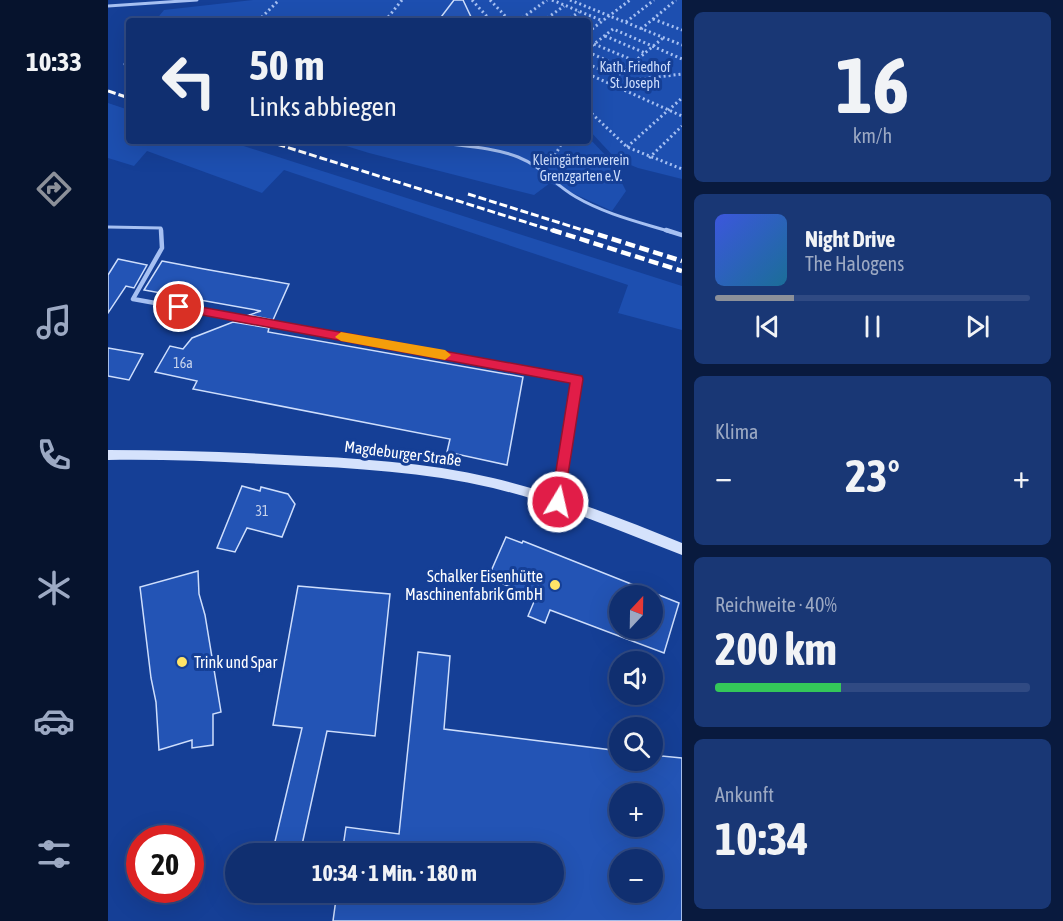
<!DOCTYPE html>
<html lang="de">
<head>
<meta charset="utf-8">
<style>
	:root { --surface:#102f70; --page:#193775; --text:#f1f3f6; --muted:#9ca9c3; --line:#304a83; --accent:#8c9099 }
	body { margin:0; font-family:"Asap Condensed",sans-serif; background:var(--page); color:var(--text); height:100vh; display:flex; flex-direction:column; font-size:22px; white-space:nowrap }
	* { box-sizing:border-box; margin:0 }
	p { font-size:20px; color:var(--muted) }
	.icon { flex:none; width:33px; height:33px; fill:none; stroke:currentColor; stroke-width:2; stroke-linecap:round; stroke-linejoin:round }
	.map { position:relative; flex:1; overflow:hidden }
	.sheet { display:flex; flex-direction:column; gap:12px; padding:12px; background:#091a3e; width:381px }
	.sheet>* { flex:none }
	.guide { position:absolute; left:18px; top:18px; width:465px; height:126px; border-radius:6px; box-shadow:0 6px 24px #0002,0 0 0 2px var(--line); background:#102f70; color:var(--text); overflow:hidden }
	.needle { width:39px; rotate:22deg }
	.tools { position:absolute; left:501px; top:585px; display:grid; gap:12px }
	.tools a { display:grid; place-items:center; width:54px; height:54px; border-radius:50%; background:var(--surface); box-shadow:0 6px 24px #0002,0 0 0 2px var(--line); font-size:30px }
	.speed { position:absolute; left:18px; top:825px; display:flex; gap:12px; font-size:30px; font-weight:700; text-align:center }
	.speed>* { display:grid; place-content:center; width:78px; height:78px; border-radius:50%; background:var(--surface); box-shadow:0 6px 24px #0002,0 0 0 2px var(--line); line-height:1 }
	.speed .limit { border:9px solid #d22; background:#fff; color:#111 }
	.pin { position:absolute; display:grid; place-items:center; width:51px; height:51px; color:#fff; margin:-26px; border:3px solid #fff; border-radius:50%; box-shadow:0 2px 6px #0007 }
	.me { position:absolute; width:66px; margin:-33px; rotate:9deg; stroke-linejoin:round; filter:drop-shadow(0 0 4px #0008) }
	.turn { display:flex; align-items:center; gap:21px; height:126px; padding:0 24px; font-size:27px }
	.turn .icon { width:78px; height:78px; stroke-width:2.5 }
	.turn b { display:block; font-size:42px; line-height:51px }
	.big { font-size:45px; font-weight:700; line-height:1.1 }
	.sheet .tile { flex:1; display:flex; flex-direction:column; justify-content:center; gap:9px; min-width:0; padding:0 21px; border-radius:9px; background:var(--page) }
	.sheet .dial { align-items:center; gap:0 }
	.dial b { font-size:78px; line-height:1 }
	.song { display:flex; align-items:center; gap:18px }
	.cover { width:72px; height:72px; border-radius:9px; background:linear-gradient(135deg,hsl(230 70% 55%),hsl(200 70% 35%)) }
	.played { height:6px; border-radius:3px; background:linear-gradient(90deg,var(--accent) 25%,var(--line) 25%) }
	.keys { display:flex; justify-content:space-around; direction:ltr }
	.heat { display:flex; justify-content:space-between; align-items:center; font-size:33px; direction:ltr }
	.charge { height:9px; border-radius:4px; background:linear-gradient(90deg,#34c759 40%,var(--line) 0) }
	.trip { position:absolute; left:117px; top:843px; width:339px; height:60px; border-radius:30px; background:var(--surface); box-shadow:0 6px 24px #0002,0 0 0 2px var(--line); font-weight:700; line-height:60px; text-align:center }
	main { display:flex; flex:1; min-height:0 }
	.menu { display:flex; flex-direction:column; width:108px; justify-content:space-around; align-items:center; background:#06132d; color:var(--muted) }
	.menu .icon { width:42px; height:42px }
	.menu .selected { color:var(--accent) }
	.menu b { font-size:27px; color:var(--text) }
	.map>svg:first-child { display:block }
	.green { fill:#1d4fb0 }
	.building { fill:#2354b5; stroke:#cedefc; stroke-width:1.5; fill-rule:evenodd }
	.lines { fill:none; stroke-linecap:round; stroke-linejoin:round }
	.path { stroke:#a6c0f2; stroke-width:3; stroke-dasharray:2 3; stroke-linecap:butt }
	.lane-far1 { stroke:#a6c0f2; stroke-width:3 }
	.lane { stroke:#a6c0f2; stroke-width:4.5 }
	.secondary { fill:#d5e2fc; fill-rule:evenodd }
	.rail-far1 { stroke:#fff; stroke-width:3; stroke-dasharray:8 3; stroke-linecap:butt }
	.rail { stroke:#fff; stroke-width:4.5; stroke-dasharray:10 4.5; stroke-linecap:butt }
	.route { fill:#e11d48; stroke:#92132f; stroke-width:1.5 }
	.slow { fill:#f59e0b }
	.poi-dot { fill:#ffe467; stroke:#153f96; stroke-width:2 }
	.labels { text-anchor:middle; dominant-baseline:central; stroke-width:6; stroke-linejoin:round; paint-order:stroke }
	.far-park-label { font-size:14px; fill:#cedefc; stroke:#153f96 }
	.number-label { font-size:14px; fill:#c8d4ec }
	.street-label { font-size:16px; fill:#fff; stroke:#153f96 }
	.poi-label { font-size:16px; fill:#fff; stroke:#153f96; text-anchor:end }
</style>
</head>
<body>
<main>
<nav class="menu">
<b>10:33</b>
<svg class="icon selected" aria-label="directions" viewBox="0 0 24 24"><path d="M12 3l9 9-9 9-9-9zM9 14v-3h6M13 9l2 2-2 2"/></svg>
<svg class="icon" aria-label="music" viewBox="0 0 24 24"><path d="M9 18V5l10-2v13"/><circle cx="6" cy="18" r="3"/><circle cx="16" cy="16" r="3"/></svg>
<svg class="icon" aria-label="phone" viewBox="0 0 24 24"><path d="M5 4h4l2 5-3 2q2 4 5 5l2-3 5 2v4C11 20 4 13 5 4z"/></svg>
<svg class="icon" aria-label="climate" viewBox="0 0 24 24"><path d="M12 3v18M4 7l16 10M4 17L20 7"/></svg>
<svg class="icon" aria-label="car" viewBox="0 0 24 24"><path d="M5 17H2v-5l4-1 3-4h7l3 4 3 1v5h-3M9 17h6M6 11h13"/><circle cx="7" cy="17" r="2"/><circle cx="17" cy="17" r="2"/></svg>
<svg class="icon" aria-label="filters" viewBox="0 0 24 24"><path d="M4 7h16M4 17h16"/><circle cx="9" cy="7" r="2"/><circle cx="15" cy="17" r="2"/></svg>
</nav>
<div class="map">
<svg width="574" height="921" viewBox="0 0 574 921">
	<rect width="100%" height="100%" fill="#153f96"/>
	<!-- green -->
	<g class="green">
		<polygon points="145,0 574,0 574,179 530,168 508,159 480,129 480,21 47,21 56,10"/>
		<polygon points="0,103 21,110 21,141 120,141 574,286 574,330 510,313 520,285 176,170 154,193 39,151 26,166 0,158"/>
		<polygon points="480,137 503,161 518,191 504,211 442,183 426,195 261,153 222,141 480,141"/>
	</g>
	<!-- building -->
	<g class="building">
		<polygon points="346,0 355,0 363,17 330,21"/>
		<polygon points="10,259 39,265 26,288 18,286 0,313 0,275"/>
		<polygon points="54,261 96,269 181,284 165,320 141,315 153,311 36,290"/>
		<polygon points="125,322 161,328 160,332 415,377 399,465 339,452 342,439 85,389 89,381 47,372 62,346 75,349 84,338"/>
		<polygon points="0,348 35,354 21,380 0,376"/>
		<polygon points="134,486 152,491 153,487 180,494 187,504 174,537 139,528 127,552 109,548"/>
		<path d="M398 537 414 543 415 541 571 603 556 653 442 610 437 623 420 616 428 597 380 578ZM512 596H544V628H512Z"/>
		<polygon points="90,571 91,594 97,615 113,712 105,714 105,745 84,748 84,740 51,750 48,702 43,678 32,587"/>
		<polygon points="190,586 282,594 267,736 219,731 192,854 164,854 194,728 165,725"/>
		<path d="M310 652 342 656 336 729 512 751V760H544V755L574 758V921H225L229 892H446V854H234L238 827 291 834ZM512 794H544V826H512ZM512 860H544V892H512Z"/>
	</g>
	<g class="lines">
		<!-- path -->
		<g class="path">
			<polyline points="364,0 383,21"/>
			<polyline points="382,0 402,21"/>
			<polyline points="444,0 495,21"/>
			<polyline points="462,0 574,45"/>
			<polyline points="545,19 574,30"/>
			<polyline points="150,21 171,0"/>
			<polyline points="277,21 294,0"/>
			<polyline points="410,21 439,0"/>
			<polyline points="435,21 456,6"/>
			<polyline points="458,21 471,12"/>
			<polyline points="518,22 546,0"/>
			<polyline points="533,29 568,0"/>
			<polyline points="480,32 522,0"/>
			<polyline points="497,36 537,53"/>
			<polyline points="486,44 527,61"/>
			<polyline points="480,49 505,29 574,59"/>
			<polyline points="480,52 518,69"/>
			<polyline points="480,64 509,77"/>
			<polyline points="480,74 574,116"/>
			<polyline points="503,81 555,38"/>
			<polyline points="501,83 574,74"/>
			<polyline points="480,110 519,147 574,169"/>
			<polyline points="519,147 574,98"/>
			<polyline points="541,158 574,126"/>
			<polyline points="442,164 455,141"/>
		</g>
		<!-- lane-far1 -->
		<g class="lane-far1">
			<polyline points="0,6 89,0"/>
			<polyline points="17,64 21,65"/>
			<path d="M319 141C349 146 382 146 410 157 433 166 447 185 468 197 497 214 531 222 563 232"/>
			<polyline points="0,227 53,228 53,232"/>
		</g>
		<!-- lane -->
		<g class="lane">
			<polyline points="53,230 54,248 25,299 469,379 450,502"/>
			<polyline points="558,230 574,235"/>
		</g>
		<!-- secondary -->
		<path class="secondary" d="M0 450C59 450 118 452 177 455 247 458 317 462 385 478 450 493 512 518 574 543V555C511 531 451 504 385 488 317 472 247 468 177 465 118 462 59 459 0 460Z"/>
		<!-- rail-far1 -->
		<g class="rail-far1">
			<polyline points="0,91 21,98"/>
			<polyline points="159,141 449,232"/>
			<polyline points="360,194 481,232"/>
		</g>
		<!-- rail -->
		<g class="rail">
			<polyline points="444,230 574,271"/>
			<polyline points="476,230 574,261"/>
		</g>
	</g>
	<!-- route -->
	<polygon class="route" points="71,303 474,376 475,379 455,506 445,506 443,502 462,383 67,310 65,307"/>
	<!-- slow -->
	<polygon class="slow" points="233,332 337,350 343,355 337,360 233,341 227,337"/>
	<!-- markers -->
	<g class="poi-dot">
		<circle cx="447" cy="585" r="6"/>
		<circle cx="74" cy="662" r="6"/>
	</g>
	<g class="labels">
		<!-- far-park labels -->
		<g class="far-park-label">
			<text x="527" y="67">Kath. Friedhof<tspan x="527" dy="16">St. Joseph</tspan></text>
			<text x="473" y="160">Kleingärtnerverein<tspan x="473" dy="16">Grenzgarten e.V.</tspan></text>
		</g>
		<!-- number labels -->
		<g class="number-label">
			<text x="75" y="363">16a</text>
			<text x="154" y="511">31</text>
		</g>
		<!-- street labels -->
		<g class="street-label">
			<text transform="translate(295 453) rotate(7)">Magdeburger Straße</text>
		</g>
		<!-- poi labels -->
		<g class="poi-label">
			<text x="435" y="576">Schalker Eisenhütte<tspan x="435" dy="18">Maschinenfabrik GmbH</tspan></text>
			<text x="86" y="662" text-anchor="start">Trink und Spar</text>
		</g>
	</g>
</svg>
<div class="tools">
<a><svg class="needle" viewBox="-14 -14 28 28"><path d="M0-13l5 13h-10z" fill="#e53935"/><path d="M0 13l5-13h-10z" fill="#9ca9c3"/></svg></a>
<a><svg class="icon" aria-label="sound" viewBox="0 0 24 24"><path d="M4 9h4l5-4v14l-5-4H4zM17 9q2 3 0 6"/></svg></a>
<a><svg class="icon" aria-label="search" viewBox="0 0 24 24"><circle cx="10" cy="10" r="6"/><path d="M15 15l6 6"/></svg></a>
<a>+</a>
<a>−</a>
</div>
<div class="speed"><div class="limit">20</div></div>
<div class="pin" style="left:71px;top:307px;background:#d93025"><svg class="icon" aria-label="arrive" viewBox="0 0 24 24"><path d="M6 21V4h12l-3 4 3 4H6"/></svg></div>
<svg class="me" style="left:450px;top:502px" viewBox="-20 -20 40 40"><circle r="17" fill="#e11d48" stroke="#fff" stroke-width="3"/><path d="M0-11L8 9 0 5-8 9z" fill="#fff"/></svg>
<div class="trip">10:34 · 1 Min. · 180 m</div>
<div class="guide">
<div class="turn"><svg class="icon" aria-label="left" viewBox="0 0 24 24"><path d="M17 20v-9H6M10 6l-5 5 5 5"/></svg><div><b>50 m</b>Links abbiegen</div></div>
</div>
</div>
<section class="sheet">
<div class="tile dial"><b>16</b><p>km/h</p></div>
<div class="tile">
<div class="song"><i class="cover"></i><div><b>Night Drive</b><p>The Halogens</p></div></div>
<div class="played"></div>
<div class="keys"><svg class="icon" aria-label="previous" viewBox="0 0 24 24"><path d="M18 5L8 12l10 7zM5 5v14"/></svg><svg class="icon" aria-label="pause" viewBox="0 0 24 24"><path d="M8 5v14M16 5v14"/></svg><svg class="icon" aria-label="next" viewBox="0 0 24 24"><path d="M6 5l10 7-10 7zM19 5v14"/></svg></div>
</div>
<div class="tile"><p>Klima</p>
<div class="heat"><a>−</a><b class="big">23°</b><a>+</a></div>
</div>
<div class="tile"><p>Reichweite · 40%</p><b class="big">200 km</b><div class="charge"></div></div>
<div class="tile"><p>Ankunft</p><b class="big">10:34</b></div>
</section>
</main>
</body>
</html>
